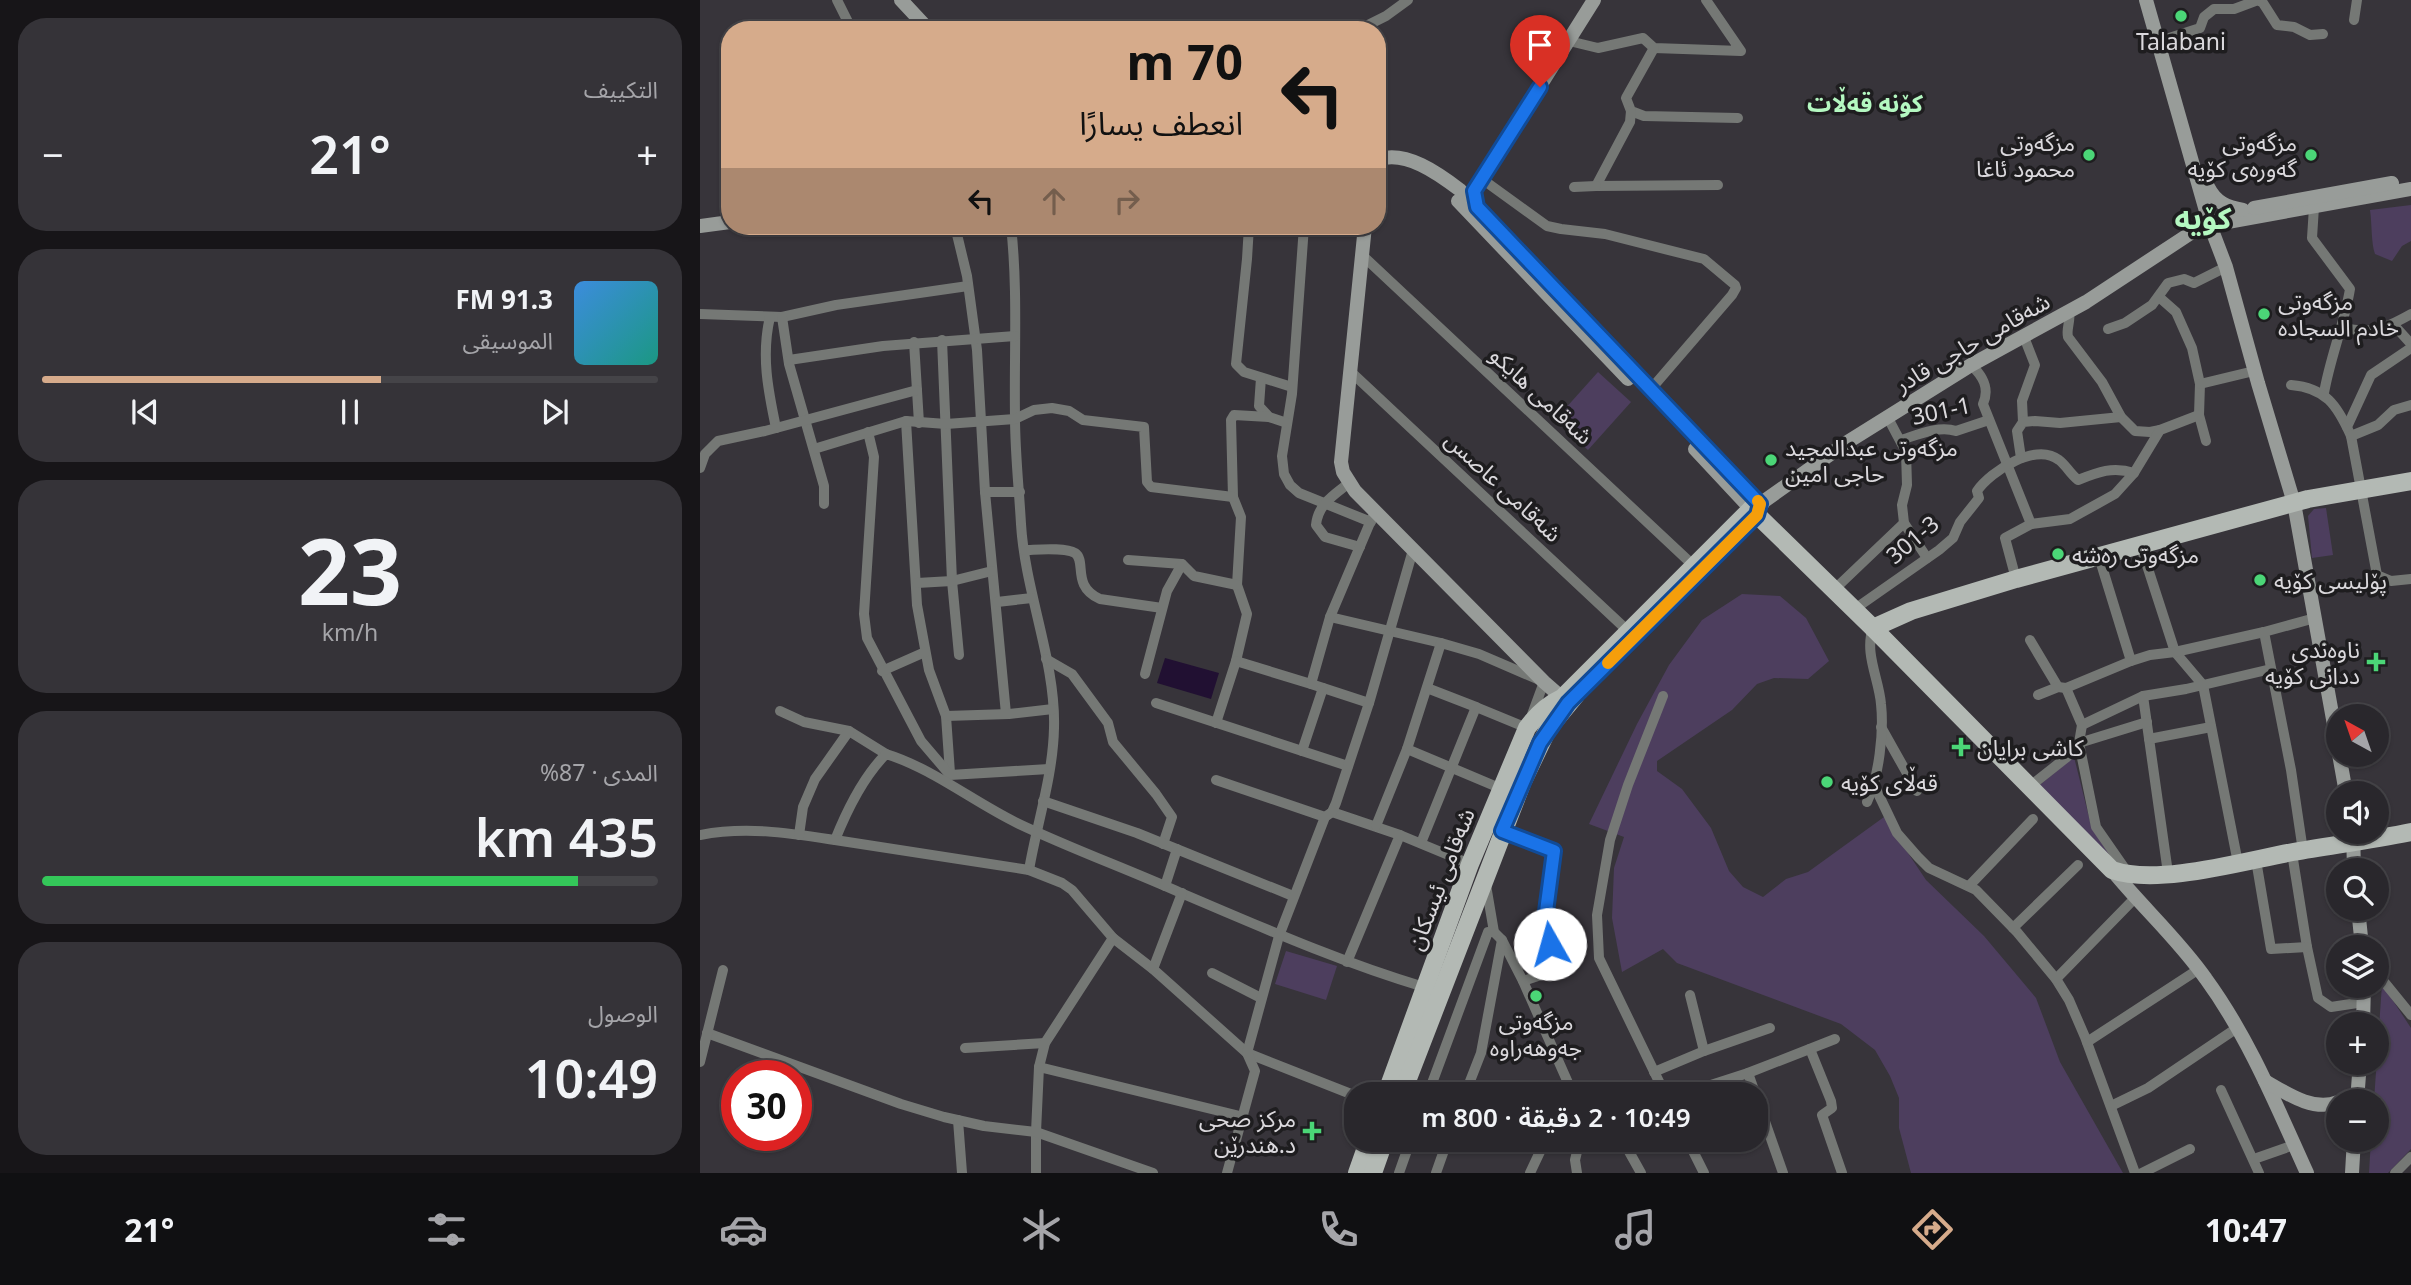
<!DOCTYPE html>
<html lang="ar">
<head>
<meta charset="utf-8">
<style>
	:root { --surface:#29272c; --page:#353338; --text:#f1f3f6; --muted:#a5a5a9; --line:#454448; --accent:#d6ab8b }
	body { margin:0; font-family:"Noto Sans","Noto Sans Arabic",sans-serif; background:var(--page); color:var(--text); direction:rtl; height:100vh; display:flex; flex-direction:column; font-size:26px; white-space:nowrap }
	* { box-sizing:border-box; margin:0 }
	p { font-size:23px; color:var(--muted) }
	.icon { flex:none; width:38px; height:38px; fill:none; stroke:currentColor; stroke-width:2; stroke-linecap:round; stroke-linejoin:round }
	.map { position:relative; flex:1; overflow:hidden; direction:ltr }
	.side { display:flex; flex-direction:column; gap:18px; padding:18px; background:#171518; width:700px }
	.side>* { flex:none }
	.top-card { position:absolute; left:21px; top:21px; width:665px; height:214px; border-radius:28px; box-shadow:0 2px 5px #0004,0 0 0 2px var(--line); direction:rtl; background:#d6ab8b; color:#111; overflow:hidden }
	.needle { width:46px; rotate:320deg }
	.tools { position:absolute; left:1626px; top:704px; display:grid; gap:14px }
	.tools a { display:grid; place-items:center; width:63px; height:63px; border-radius:50%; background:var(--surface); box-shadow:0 2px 5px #0004,0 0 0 2px var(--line); font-size:35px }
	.speed { position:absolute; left:21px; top:1060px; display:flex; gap:14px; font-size:35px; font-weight:700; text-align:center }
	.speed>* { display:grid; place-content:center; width:91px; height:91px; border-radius:50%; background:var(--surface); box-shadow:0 2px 5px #0004,0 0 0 2px var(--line); line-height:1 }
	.speed .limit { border:10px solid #d22; background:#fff; color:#111 }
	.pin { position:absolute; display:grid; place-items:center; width:60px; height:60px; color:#fff; margin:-72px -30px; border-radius:50% 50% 50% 0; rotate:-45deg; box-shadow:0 0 7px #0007 }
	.pin .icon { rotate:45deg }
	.me { position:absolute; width:77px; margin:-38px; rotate:353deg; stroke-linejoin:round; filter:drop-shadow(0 0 5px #0008) }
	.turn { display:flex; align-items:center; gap:24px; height:147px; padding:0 28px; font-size:32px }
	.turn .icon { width:91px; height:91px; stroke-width:2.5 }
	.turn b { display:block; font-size:49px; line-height:60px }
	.lanes { display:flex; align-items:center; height:66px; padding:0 28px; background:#0003; justify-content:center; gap:35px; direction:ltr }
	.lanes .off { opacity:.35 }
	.big { font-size:52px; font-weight:600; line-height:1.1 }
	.side .card { flex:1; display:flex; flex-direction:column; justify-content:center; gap:10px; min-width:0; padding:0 24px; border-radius:28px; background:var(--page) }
	.side .dial { align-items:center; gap:0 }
	.dial b { font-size:91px; line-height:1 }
	.song { display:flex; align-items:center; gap:21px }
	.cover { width:84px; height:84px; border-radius:10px; background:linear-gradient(135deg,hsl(210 70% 55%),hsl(170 70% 35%)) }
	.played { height:7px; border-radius:4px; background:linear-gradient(90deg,var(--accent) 55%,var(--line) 55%) }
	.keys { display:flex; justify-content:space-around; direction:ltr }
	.heat { display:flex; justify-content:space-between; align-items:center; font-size:38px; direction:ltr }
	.charge { height:10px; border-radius:5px; background:linear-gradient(90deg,#34c759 87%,var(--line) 0) }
	.trip { position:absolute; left:644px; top:1082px; width:424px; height:70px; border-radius:28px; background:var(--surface); box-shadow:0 2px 5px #0004,0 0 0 2px var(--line); font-weight:600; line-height:70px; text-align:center; direction:rtl }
	.dock { display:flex; height:112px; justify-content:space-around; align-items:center; background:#101012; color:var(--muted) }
	.dock .icon { width:49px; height:49px }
	.dock .on { color:var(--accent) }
	.dock b { font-size:32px; color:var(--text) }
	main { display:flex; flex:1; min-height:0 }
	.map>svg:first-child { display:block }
	.green { fill:#4d3e5e }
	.water { fill:#211032 }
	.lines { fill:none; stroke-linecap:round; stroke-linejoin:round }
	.street { stroke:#757875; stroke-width:10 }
	.secondary { stroke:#989c99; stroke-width:14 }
	.primary { stroke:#b3b9b4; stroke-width:18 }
	.route-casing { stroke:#114b97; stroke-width:18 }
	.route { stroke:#1a73e8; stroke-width:12 }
	.slow { stroke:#f59e0b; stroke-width:12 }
	.poi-dot { fill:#4bd677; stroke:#1e1d1f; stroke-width:2.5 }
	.labels { text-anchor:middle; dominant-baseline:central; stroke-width:7; stroke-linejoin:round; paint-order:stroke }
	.poi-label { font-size:23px; fill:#dad8dc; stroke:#1e1d1f; text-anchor:start }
	.street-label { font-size:23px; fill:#dad8dc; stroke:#1e1d1f }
	.neighbourhood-label { font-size:24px; font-weight:bold; fill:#b4f8c1; stroke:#1e1d1f }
	.district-label { font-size:30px; font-weight:bold; fill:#b4f8c1; stroke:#1e1d1f }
</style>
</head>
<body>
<main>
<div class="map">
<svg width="1711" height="1173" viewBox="0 0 1711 1173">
	<rect width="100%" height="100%" fill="#37343a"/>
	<!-- green -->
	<g class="green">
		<path d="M1711 205V241L1702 246 1692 261 1675 254C1671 244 1672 223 1670 210Z"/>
		<polygon points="898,372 931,402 888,450 855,420"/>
		<polygon points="1626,508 1633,555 1612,558 1608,516 1614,509"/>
		<polygon points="1042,594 1080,596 1106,618 1129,661 1108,679 1074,678 1057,684 1032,710 957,761 957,771 982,789 1011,828 1029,871 1043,887 1063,897 1086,879 1108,872 1184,817 1226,880 1284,936 1336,998 1360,1062 1423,1173 1211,1173 1199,1128 1199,1098 1190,1076 1175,1050 1141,1024 977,963 963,949 922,972 912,918 914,868 924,837 889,824 937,724 969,665 1002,620"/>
		<polygon points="1374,757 1392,829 1415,863 1336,788"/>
		<polygon points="586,951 637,966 626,1000 575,984"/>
		<polygon points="1682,984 1711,1028 1711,1149 1688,1173 1669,1173 1671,1139 1676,1139 1676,1101 1674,1101"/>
	</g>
	<!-- water -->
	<polygon class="water" points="465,658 519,673 511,699 457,683"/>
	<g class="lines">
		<!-- street -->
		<g class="street">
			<polyline points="137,0 152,30"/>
			<polyline points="1654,20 1657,0"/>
			<polyline points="658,30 686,16 708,0"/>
			<polyline points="1466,39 1500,28 1504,17 1514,9 1534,9 1558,0 1563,3 1577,25 1594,27 1610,35 1623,34"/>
			<polyline points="869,41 898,48 943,38 954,48 1041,51 1006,0"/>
			<polyline points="954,48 926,98 931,111 944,116 1038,118"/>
			<polyline points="931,111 930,122 896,186 1018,185"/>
			<polyline points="782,179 847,226 861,229 905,234 1004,259 1035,285 1036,288 1032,295 951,389"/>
			<polyline points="874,187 896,186"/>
			<path d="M1614 207 1612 238 1650 289C1644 325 1630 358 1624 393"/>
			<polyline points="255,226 267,276 277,350 285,492 306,714"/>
			<path d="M311 226C318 289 314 353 315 417 315 453 319 488 321 524 325 592 356 662 354 728 353 776 337 823 329 870"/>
			<polyline points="549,226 547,259 536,364 544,372 592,387"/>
			<polyline points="604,226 592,394 582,456 584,474 590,485 599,493 671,522"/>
			<polyline points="662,255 994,566"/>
			<polyline points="1459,297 1476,312 1492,348 1500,384 1499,415 1506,441"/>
			<path d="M1369 312C1371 321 1366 328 1368 337L1402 382 1421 417 1435 431 1450 432 1460 430"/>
			<polyline points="0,314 82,317 136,305 268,286"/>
			<path d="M70 317C61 355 68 390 76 428"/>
			<polyline points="82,317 89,364 124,486 124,504"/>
			<polyline points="1693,324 1711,344"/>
			<path d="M1641 327C1673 335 1684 329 1711 314"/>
			<polyline points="1408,329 1425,323 1452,305 1468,283 1484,279 1494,283 1526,267"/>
			<polyline points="242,340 252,581 259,655"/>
			<polyline points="214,342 219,423"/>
			<polyline points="89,360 183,346 315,336"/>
			<path d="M1271 365C1283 376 1290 388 1283 404L1331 524 1305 538 1316 579"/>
			<polyline points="651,372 928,631"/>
			<polyline points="561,378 559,406 569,417"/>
			<polyline points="1500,384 1554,371"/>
			<path d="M1591 385C1626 388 1637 405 1651 436L1677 575 1691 581 1711 579"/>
			<polyline points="1188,418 1206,452 1207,485 1202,505 1204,523 1227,558"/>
			<polyline points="206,421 217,605 229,670 246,716 250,773"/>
			<polyline points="1323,422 1322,401 1335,365 1324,337"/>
			<polyline points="587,423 569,417 534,415 531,420 533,497 541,517 537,585 547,614 536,661 611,684"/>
			<polyline points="1647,427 1671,375 1711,348"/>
			<polyline points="168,432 174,457 164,614 167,638 221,741 250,775 349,769"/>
			<polyline points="1651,436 1678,425 1694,410 1711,405"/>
			<path d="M1201 440C1217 435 1239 425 1256 431L1289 420"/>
			<polyline points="114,449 206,421 246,424 315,419 334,410 352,408 369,411 383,420 444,427 447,482 451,487 533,497"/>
			<polyline points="1321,458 1317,431 1323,422 1335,421 1360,423 1421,417"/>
			<polyline points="0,468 5,454 18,441 65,431 217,390"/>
			<path d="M649 483C634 495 618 504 616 525L625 537 660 547"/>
			<polyline points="285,492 320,492"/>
			<polyline points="672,518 630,617 741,643"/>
			<polyline points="1331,524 1370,519 1415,494 1434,473 1460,430 1499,415"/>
			<polyline points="1441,547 1475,652 1503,685 1538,863"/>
			<path d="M324 550C335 550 365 547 375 553 387 561 371 586 400 599L462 608"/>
			<polyline points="1399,557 1431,661"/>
			<polyline points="428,560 482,564 494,576 537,585"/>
			<polyline points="217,583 252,581 292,571"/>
			<polyline points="1139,585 1204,523"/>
			<polyline points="297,602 332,598"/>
			<path d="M1159 606 1239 550 1253 538 1260 522 1279 498 1277 491C1291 471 1336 442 1359 460 1366 465 1370 474 1378 480 1398 472 1413 466 1434 473"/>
			<polyline points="630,617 611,684 669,703"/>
			<polyline points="1564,632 1591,770 1603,851"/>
			<polyline points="1330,640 1358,687"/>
			<polyline points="346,659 372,674 408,723 413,742 456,794 472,817 463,844"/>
			<polyline points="182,671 225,652"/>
			<polyline points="445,674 467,591 482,564"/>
			<polyline points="727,688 776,707"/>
			<polyline points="1366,688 1382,725 1379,743 1396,827 1428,873"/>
			<polyline points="1338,695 1358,687 1366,688 1431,661 1450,655 1475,652 1564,632 1615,618"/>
			<polyline points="963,696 928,785 910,840 897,915 899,958 965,1094"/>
			<polyline points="1443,696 1468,873"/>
			<polyline points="456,703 648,766"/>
			<polyline points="80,711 104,722 149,731 186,754"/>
			<polyline points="246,716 309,714 353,709"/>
			<polyline points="516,723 536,661"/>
			<polyline points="1382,725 1443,696 1486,689 1571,669"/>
			<polyline points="1181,727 1217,791"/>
			<polyline points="1449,739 1511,727"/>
			<polyline points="707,749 802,789"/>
			<polyline points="602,751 623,688"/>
			<polyline points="516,780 625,817"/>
			<polyline points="1175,787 1197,833 1218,857 1229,868 1276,890 1317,932 1356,979 1369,1000 1385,1037 1435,1173"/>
			<polyline points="1329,787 1367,757 1379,743 1447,722"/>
			<polyline points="343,801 437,833 593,896"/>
			<path d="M1167 802C1179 777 1184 732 1181 704 1179 679 1164 653 1173 628"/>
			<polyline points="632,812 700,835 647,962"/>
			<polyline points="676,826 707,749 741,643 779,654 844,682 827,728 776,707 721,843"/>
			<polyline points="802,831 854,851 845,919 856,970 823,981"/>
			<path d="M0 835C46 826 89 833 135 840 147 810 163 777 186 754 232 768 275 803 319 824 372 849 427 869 481 893 561 927 640 962 724 987"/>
			<polyline points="99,835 103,807 115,779 149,731"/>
			<polyline points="700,835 770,864"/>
			<polyline points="135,840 329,870 362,883 372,890 413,938 453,969 547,1053 656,1096"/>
			<polyline points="1592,853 1607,947 1618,998 1631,1007 1664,1002"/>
			<polyline points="1556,860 1571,949 1607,947"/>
			<polyline points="786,885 794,932 802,940 823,981 873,1094"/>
			<polyline points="465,886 477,849"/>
			<polyline points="1269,886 1333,819"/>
			<polyline points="1313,928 1378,865"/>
			<polyline points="453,969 482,893"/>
			<polyline points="1676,972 1711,1015"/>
			<polyline points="512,973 561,998"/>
			<polyline points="1356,979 1435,898"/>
			<polyline points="990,995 1004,1051"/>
			<polyline points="7,1033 201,1104 244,1117 284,1126 336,1132 336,1173"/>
			<polyline points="1387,1042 1499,969"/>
			<polyline points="265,1048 345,1043"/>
			<polyline points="1110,1049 1131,1101 1132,1108 1122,1115 1142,1173"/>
			<polyline points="0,1062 23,970"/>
			<polyline points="339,1067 345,1043 413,938"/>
			<polyline points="954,1072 1004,1051 1070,1028"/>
			<polyline points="1048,1073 1083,1173"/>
			<polyline points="1521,1090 1559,1173"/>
			<polyline points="728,1094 788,932 794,932"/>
			<polyline points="765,1094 781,1053 802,940"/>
			<polyline points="983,1094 1048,1073 1135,1039"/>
			<polyline points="1411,1106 1448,1088 1537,1028"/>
			<polyline points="258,1120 262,1173"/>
			<polyline points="922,1139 941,1173"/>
			<polyline points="987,1139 1004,1173"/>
			<polyline points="1554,1159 1594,1145"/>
			<polyline points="453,1173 336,1132 339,1067 544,1117"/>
			<polyline points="527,1173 555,1071 547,1053 579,936 625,817 632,812 636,803 669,703 713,550"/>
			<polyline points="699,1173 711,1139"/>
			<polyline points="736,1173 748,1139"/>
			<polyline points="830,1173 846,1139"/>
			<polyline points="877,1173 875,1160 880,1139"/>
			<polyline points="1442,1173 1490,1149"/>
			<polyline points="1695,1173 1711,1157"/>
		</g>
		<!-- secondary -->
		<g class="secondary">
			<polyline points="201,0 229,30"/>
			<polyline points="1446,0 1510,225 1526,267 1558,383 1594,503 1638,747"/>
			<path d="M677 160C705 149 739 174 760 190L1060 504 1146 443 1271 365 1386 302 1500 227 1711 189"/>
			<path d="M1508 187C1516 203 1527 207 1543 210"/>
			<polyline points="758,201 928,379"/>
			<polyline points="769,208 769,199 894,0"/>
			<polyline points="1554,208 1692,183"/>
			<polyline points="0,226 30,222"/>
			<polyline points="665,226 641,462 643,472 655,491 844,682 868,703"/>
			<polyline points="995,449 1051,509"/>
			<polyline points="1639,754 1646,793"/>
			<polyline points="1653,831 1654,870"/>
			<path d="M1412 870C1442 907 1479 940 1506 979 1549 1038 1577 1107 1607 1173"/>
			<polyline points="1658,908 1662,947"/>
			<polyline points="1663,1024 1664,985"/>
			<path d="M1565 1081C1586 1093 1613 1112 1638 1102"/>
			<polyline points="1657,1101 1660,1062"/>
			<polyline points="1652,1173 1654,1139"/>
		</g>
		<!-- primary -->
		<g class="primary">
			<path d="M1051 509 1173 628 1412 870C1458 886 1544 861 1593 852 1633 845 1672 840 1711 832"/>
			<polyline points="1173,628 1211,611 1316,579 1608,499 1711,481"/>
			<path d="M686 1094 770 864 827 728C837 714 847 705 862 698L1051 509 1060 504"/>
			<polyline points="702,1094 823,781 848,729 876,695"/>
			<polyline points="657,1173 669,1139"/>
			<polyline points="673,1173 685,1139"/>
		</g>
	</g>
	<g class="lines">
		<!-- route casing -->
		<g class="route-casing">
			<polyline id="route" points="840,87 774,191 777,207 1060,504 1057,515 868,703 840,743 802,831 854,851 845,919 850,944"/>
		</g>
		<!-- route -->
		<use href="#route" class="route"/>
		<!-- slow -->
		<polyline class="slow" points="908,663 1057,515 1060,504 1058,501"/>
	</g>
	<!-- markers -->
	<g class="poi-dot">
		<circle cx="1481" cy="16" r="7"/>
		<circle cx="1389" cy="155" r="7"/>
		<circle cx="1611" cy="155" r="7"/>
		<circle cx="1564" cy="314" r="7"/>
		<circle cx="1071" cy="460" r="7"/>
		<circle cx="1358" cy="554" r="7"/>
		<circle cx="1560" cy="580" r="7"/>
		<path d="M1672.5 651.5h7v7h7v7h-7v7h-7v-7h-7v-7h7z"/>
		<path d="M1257.5 736.5h7v7h7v7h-7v7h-7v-7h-7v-7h7z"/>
		<circle cx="1127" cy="782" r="7"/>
		<circle cx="836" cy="996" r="7"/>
		<path d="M608.5 1120.5h7v7h7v7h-7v7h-7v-7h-7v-7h7z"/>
	</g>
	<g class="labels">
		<!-- poi labels -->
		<g class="poi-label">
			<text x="1481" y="41" text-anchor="middle">Talabani</text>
			<text x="1375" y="142" text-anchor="end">مزگه‌وتی<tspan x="1375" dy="26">محمود ئاغا</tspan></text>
			<text x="1597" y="142" text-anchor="end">مزگه‌وتی<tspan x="1597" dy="26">گه‌وره‌ی كۆیه</tspan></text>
			<text x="1578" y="301">مزگه‌وتی<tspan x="1578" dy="26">خادم السجاده</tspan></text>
			<text x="1085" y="447">مزگه‌وتی عبدالمجید<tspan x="1085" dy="26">حاجی امین</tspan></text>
			<text x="1372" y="554">مزگەوتی رەشە</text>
			<text x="1574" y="580">پۆلیسی كۆیه‌</text>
			<text x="1660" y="649" text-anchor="end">ناوەندی<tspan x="1660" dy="26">ددانی کۆیە</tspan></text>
			<text x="1277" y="747">كاشی برایان</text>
			<text x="1141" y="782">قەڵای کۆیە</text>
			<text x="836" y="1021" text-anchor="middle">مزگه‌وتی<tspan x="836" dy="26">جه‌وهه‌راوه</tspan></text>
			<text x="596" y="1118" text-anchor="end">مرکز صحی<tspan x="596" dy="26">د.هندرێن</tspan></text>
		</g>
		<!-- street labels -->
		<g class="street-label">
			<text transform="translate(1272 342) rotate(-30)">شەقامی حاجی قادر</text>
			<text transform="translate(842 395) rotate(43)">شه‌قامی هایكو</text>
			<text transform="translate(1241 410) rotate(-12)">301-1</text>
			<text transform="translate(804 486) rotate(43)">شه‌قامی عاصس</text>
			<text transform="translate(1212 539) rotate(-40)">301-3</text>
			<text transform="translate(740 879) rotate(-69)">شەقامی ئیسکان</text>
		</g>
		<!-- neighbourhood labels -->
		<g class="neighbourhood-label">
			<text x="1165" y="102">کۆنە قەڵات</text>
		</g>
		<!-- district labels -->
		<g class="district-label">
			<text x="1503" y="217">کۆیە</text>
		</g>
	</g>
</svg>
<div class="tools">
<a><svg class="needle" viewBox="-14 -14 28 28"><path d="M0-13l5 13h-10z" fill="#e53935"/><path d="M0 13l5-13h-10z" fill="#a5a5a9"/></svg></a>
<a><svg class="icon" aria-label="sound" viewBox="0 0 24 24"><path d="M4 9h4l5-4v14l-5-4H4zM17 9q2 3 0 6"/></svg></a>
<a><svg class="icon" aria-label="search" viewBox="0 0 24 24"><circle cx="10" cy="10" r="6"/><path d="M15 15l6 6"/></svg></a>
<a><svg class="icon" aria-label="layers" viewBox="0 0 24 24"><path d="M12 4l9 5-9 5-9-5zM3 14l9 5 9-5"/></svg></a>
<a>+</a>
<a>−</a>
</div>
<div class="speed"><div class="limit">30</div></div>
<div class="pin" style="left:840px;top:87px;background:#d93025"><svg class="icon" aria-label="arrive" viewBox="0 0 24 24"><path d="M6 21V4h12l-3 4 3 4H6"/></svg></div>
<svg class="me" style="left:850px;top:944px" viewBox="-20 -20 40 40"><circle r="19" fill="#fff"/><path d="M0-13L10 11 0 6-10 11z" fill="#1a73e8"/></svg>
<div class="trip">10:49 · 2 دقيقة · 800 m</div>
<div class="top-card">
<div class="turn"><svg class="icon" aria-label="left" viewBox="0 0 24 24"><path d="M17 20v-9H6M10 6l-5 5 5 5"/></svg><div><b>70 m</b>انعطف يسارًا</div></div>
<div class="lanes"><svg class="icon" aria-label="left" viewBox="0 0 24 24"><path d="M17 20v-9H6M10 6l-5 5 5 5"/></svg><svg class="icon off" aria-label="ahead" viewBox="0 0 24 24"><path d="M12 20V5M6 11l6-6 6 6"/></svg><svg class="icon off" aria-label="right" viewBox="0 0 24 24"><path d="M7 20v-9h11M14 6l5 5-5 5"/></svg></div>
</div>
</div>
<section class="side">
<div class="card"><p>التكييف</p>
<div class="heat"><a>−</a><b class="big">21°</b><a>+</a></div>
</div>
<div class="card">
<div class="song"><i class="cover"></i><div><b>91.3 FM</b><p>الموسيقى</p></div></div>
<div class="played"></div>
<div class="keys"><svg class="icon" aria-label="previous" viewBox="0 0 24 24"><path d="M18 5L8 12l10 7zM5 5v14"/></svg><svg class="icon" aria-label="pause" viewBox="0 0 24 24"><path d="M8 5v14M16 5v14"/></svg><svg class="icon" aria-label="next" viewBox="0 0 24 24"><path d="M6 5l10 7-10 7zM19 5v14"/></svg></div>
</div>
<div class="card dial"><b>23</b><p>km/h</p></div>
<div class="card"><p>المدى · 87%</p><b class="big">435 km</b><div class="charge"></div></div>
<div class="card"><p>الوصول</p><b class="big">10:49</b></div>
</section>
</main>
<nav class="dock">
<b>10:47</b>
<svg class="icon on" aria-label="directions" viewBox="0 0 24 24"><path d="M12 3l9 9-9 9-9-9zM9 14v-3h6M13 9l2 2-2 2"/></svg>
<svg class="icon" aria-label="music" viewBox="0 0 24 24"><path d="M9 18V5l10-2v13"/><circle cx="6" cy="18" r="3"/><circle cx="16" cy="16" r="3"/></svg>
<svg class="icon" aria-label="phone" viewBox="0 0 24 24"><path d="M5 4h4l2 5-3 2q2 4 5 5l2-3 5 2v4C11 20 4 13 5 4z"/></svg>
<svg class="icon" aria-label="climate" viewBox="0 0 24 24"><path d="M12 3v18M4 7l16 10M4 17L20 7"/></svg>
<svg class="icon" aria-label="car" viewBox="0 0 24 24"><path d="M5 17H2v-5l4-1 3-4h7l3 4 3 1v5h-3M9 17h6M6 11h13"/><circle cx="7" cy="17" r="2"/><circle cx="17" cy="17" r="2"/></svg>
<svg class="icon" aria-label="filters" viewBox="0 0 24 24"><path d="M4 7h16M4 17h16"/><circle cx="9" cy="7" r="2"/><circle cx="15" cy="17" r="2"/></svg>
<b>21°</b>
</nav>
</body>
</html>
